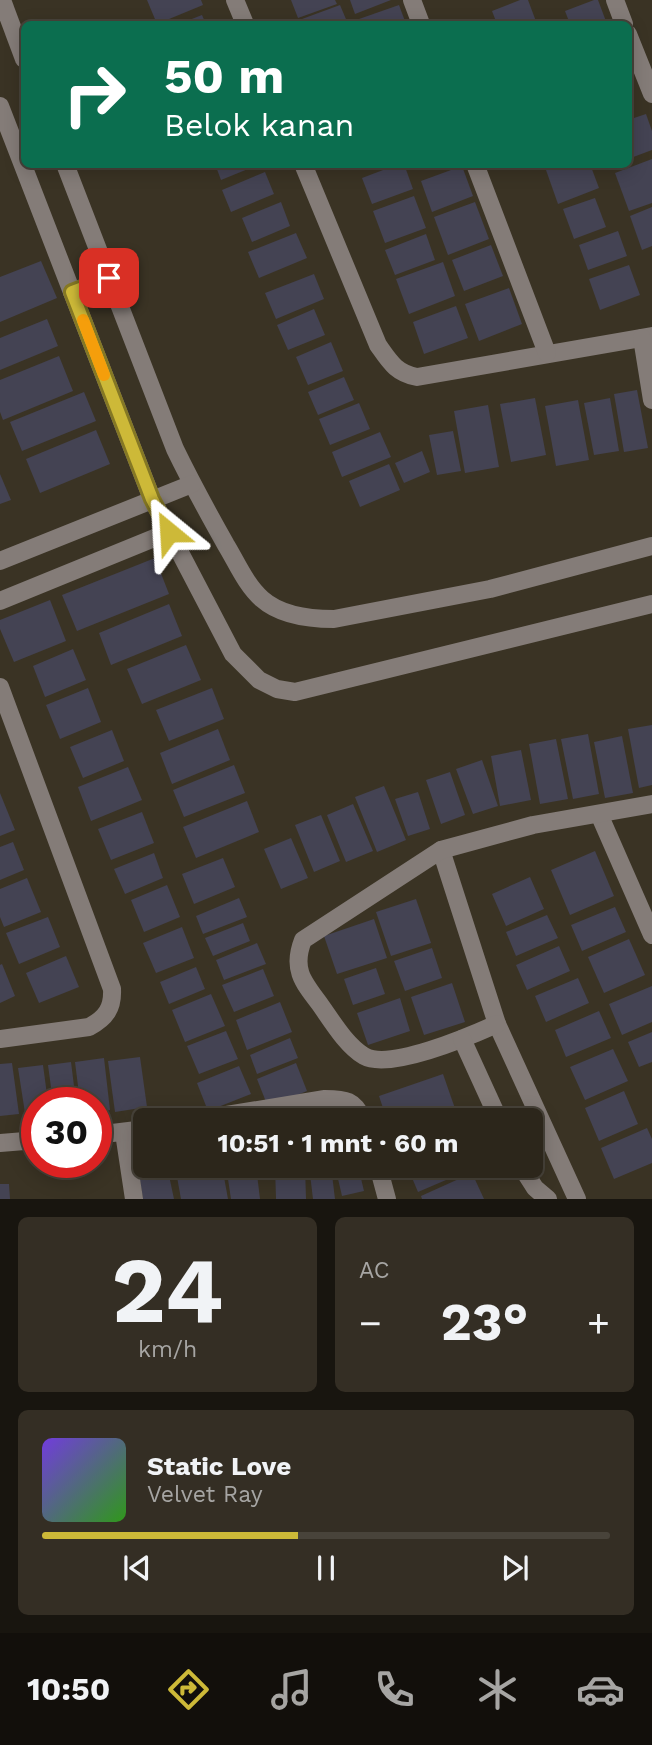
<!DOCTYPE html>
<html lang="id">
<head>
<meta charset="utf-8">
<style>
	:root { --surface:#2c261b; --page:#342e24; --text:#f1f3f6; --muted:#a6a5a3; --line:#48433a; --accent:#cdb938 }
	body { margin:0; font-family:"Work Sans",sans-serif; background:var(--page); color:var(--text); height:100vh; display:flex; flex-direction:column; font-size:26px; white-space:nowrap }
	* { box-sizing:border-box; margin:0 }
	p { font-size:23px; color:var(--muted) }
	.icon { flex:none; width:38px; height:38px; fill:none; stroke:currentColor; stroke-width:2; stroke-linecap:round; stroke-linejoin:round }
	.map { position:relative; height:1199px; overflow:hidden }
	.drawer { display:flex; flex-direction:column; gap:18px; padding:18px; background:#18150f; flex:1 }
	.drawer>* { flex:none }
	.guide { position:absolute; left:21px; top:21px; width:611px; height:147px; border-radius:10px; box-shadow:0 4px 18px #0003,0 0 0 2px var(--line); background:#0b6e4f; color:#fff; overflow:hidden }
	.speed { position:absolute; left:21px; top:1087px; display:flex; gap:14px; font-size:35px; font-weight:700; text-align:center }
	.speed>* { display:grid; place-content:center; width:91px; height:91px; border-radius:50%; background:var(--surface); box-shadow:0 4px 18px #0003,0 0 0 2px var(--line); line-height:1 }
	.speed .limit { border:10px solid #d22; background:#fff; color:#111 }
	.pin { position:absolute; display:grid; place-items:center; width:60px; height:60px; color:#fff; margin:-30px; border-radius:14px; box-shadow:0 4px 10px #0006 }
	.me { position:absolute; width:77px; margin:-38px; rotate:333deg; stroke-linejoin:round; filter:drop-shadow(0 0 5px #0008) }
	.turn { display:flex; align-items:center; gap:24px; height:147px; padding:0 28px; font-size:32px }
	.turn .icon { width:91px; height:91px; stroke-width:2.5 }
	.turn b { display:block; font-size:49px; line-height:60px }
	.big { font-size:52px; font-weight:700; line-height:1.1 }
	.drawer .widget { flex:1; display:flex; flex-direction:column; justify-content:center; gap:10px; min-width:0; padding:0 24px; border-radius:10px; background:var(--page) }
	.drawer .dial { align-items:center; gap:0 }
	.dial b { font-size:91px; line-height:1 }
	.song { display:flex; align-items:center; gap:21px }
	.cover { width:84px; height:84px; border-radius:10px; background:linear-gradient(135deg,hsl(260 70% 55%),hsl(110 70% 35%)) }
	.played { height:7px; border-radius:4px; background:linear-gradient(90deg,var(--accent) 45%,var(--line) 45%) }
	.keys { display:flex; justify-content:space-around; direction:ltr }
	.heat { display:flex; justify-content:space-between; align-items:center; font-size:38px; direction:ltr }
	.drawer .tiles { flex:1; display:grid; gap:18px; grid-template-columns:1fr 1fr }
	.widget:last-child { grid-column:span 2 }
	.trip { position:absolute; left:133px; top:1108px; width:410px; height:70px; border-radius:10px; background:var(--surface); box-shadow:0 4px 18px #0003,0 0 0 2px var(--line); font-weight:700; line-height:70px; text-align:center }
	.tabs { display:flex; height:112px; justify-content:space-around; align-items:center; background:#120f0b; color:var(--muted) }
	.tabs .icon { width:49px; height:49px }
	.tabs .current { color:var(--accent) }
	.tabs b { font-size:32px; color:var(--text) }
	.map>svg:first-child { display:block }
	.building { fill:#444353 }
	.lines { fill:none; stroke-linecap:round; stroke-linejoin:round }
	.minor { stroke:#847c78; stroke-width:18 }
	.route-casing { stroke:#857824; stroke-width:18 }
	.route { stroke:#cdb938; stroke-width:12 }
	.slow { stroke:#f59e0b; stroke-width:12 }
</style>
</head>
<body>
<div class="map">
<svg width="652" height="1199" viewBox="0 0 652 1199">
	<rect width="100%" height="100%" fill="#3a3324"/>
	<!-- building -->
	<g class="building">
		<polygon points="147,0 201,0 203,5 157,24"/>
		<polygon points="291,0 335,0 337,4 298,18"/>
		<polygon points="350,0 391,0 355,14"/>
		<polygon points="520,0 528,0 537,24 497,24 492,11"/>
		<polygon points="594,0 598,0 607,24 570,24 565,11"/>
		<polygon points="340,5 348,24 304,24 302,19"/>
		<polygon points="399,5 406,24 361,24 359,19"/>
		<polygon points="202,15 206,24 179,24"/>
		<polygon points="646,114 652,131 652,150 628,159 628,120"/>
		<polygon points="652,159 652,203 629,211 615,173"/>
		<polygon points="215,164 258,164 258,165 221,180"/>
		<polygon points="399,164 404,164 413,189 372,204 362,178"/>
		<polygon points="560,164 590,164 599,188 558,204 546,170"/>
		<polygon points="462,166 473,196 432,212 421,181"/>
		<polygon points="265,172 274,194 231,212 222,190"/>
		<polygon points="414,196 426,228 385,243 373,211"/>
		<polygon points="595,198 606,227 574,239 563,209"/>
		<polygon points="281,202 290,226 252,242 242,218"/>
		<polygon points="475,202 489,239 448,255 434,217"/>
		<polygon points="652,207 652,246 642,250 630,216"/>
		<polygon points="618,231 627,256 588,270 579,245"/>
		<polygon points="296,233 307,258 259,278 248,252"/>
		<polygon points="426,234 435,260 395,275 385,250"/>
		<polygon points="491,245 503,276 464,291 452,260"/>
		<polygon points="41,261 57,298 0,322 0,277"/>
		<polygon points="443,262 455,296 409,314 396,279"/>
		<polygon points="629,265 640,295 600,310 589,279"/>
		<polygon points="314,274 324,299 276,319 265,293"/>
		<polygon points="509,288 522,324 479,341 465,304"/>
		<polygon points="456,306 468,338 424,354 413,322"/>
		<polygon points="314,309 325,335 288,350 277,325"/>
		<polygon points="47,319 58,346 0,370 0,338"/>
		<polygon points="331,342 343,371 308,385 296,357"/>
		<polygon points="59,356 73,391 3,420 0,412 0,380"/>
		<polygon points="344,377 354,400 318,415 308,392"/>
		<polygon points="637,390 648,448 624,452 614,394"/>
		<polygon points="84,392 96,421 22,451 10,422"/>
		<polygon points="535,398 546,455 511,462 500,404"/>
		<polygon points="610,398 619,451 594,455 584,403"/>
		<polygon points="578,400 589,460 556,466 545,406"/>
		<polygon points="359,403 370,429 330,445 319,419"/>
		<polygon points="488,405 499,467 465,473 454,411"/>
		<polygon points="96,430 110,464 40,493 26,459"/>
		<polygon points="453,431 461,471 437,475 429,435"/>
		<polygon points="380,432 391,457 342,477 332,452"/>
		<polygon points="422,451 430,472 404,483 395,463"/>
		<polygon points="389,464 400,490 360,507 349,481"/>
		<polygon points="0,474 11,500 0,504"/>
		<polygon points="155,558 169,594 77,631 62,595"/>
		<polygon points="50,600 66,641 14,662 0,629 0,620"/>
		<polygon points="169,604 182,636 111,665 99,633"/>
		<polygon points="186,645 201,680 142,704 127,669"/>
		<polygon points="73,649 86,680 45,697 33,666"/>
		<polygon points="88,688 101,722 60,739 46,705"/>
		<polygon points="212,688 224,719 169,741 156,710"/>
		<polygon points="652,725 652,785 639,788 628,729"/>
		<polygon points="218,729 230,760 172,784 160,753"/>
		<polygon points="112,730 124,761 83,778 70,747"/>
		<polygon points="588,734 599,794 573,799 561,739"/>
		<polygon points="622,736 633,793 605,798 594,742"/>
		<polygon points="556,739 568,799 540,804 529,744"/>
		<polygon points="521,750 531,800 500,806 491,756"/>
		<polygon points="482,760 498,806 473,814 456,769"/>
		<polygon points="234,765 245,793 184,817 173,790"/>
		<polygon points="128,767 142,800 91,821 78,787"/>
		<polygon points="450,772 465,815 441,824 426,780"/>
		<polygon points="384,786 406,840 377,852 355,797"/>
		<polygon points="418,792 430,829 408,836 395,799"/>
		<polygon points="0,793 15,830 0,836"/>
		<polygon points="247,801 259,832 196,858 183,827"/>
		<polygon points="353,804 373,851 346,862 327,815"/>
		<polygon points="142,812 154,843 111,860 98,829"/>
		<polygon points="321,815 340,861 314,872 295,825"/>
		<polygon points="291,838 308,878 281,889 264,849"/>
		<polygon points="13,842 24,870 0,880 0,847"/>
		<polygon points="595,851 614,896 570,915 551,870"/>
		<polygon points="154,853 163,878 125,894 114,869"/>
		<polygon points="223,858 235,887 194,904 182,874"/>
		<polygon points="530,877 544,909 506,926 492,894"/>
		<polygon points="27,878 41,912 4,927 0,917 0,889"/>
		<polygon points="167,885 180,917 144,932 131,900"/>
		<polygon points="239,898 247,917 203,934 196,916"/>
		<polygon points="416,899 431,943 391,956 376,912"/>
		<polygon points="615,907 626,932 582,951 571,925"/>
		<polygon points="547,915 558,938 516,956 506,932"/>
		<polygon points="48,917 60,947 19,964 6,933"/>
		<polygon points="374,919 387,958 337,974 324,936"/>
		<polygon points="243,923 250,941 213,956 205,938"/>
		<polygon points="182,927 194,958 156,973 143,943"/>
		<polygon points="629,939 645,975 604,993 588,957"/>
		<polygon points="257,943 266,964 224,980 216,960"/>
		<polygon points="559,946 570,971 527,990 516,965"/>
		<polygon points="432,948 442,978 405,991 394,961"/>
		<polygon points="66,956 79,987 39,1003 26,973"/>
		<polygon points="2,964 15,996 0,1003 0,965"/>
		<polygon points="196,967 205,989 169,1004 160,982"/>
		<polygon points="376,968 385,994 353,1005 344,979"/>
		<polygon points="263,969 274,996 234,1012 222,985"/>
		<polygon points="578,978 589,1003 546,1022 535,996"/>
		<polygon points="452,983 465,1022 424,1035 411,997"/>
		<polygon points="652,986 652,1022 622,1035 609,1004"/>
		<polygon points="211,994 225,1026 185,1042 172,1010"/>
		<polygon points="400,998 410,1031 368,1045 357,1013"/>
		<polygon points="280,1002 292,1032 247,1050 236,1020"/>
		<polygon points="599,1011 611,1038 566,1057 555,1030"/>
		<polygon points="226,1031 238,1059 199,1074 187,1046"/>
		<polygon points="652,1032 652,1062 639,1067 628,1042"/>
		<polygon points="290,1038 298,1058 257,1074 250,1055"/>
		<polygon points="613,1049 628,1081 585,1100 570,1067"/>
		<polygon points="140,1057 147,1107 115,1112 108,1061"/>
		<polygon points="104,1058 110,1110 96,1112 96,1102 80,1102 75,1062"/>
		<polygon points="71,1062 76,1102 53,1102 48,1065"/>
		<polygon points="12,1063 19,1114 0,1116 0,1064"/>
		<polygon points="296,1063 307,1091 268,1107 257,1079"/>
		<polygon points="43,1065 48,1102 37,1102 37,1111 25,1113 18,1068"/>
		<polygon points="239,1066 251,1094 208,1111 197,1083"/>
		<polygon points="443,1074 459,1120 387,1120 379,1096"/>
		<polygon points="624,1091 638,1124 599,1141 585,1108"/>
		<polygon points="647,1128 652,1139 652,1163 614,1179 601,1148"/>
		<polygon points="145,1155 145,1166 167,1166 174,1199 143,1199 136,1157"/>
		<polygon points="175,1166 222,1166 228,1199 181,1199"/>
		<polygon points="226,1166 256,1166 260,1199 231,1199"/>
		<polygon points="275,1166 305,1166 306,1199 276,1199"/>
		<polygon points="309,1166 331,1166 335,1199 313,1199"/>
		<polygon points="335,1166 358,1166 364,1191 342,1196"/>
		<polygon points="407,1166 464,1166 467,1171 418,1192"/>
		<polygon points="472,1173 484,1199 422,1199 421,1196"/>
		<polygon points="0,1184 9,1184 10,1199 0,1199"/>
	</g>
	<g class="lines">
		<!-- minor -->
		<g class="minor">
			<polyline points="2,0 24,59"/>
			<polyline points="235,0 245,24"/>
			<polyline points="412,0 421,24"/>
			<polyline points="615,0 624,24"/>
			<polyline points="628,34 652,94"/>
			<polyline points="0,106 152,499 233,654 259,680 277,689 295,692 652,604"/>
			<path d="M65 164 175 449C191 482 208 513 226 545 237 563 246 585 262 599 281 616 310 619 334 619L490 589 652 546"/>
			<path d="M303 164 378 345C390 362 396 373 417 377L652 336"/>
			<polyline points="475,164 547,353"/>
			<polyline points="72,292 109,278"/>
			<polyline points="642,338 652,400"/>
			<polyline points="0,561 192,484"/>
			<polyline points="0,601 169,532"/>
			<path d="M0 687 112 989C113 1008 106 1018 89 1027L0 1039"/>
			<polyline points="599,814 652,935"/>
			<polyline points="441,850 497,1024 577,1199"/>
			<path d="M497 1024C470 1036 390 1071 364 1056 345 1044 332 1021 319 1003 302 981 292 968 303 940L441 850 533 825 652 804"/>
			<polyline points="462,1039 499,1120"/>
			<path d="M196 1120 325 1099C345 1099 355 1100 363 1120"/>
			<polyline points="124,1133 134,1199"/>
			<polyline points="96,1135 145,1129"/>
			<polyline points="0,1143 37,1140"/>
			<polyline points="378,1166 387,1199"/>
			<polyline points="521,1166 535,1188 548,1199"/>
		</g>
	</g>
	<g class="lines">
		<!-- route casing -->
		<g class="route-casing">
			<polyline id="route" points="109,278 72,292 152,499 169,532"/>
		</g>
		<!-- route -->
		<use href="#route" class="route"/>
		<!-- slow -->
		<polyline class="slow" points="83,320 104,375"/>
	</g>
</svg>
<div class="speed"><div class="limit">30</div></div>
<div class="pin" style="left:109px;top:278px;background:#d93025"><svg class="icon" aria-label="arrive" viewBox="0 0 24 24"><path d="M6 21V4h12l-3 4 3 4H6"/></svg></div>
<svg class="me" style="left:169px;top:532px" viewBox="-20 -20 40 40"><path d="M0-17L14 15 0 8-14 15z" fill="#cdb938" stroke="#fff" stroke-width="4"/></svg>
<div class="trip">10:51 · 1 mnt · 60 m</div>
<div class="guide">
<div class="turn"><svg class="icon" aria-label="right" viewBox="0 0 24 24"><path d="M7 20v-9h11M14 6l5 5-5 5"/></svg><div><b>50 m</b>Belok kanan</div></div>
</div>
</div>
<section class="drawer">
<div class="tiles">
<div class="widget dial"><b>24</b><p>km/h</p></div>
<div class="widget"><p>AC</p>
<div class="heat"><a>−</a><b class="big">23°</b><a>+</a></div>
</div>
<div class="widget">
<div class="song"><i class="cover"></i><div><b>Static Love</b><p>Velvet Ray</p></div></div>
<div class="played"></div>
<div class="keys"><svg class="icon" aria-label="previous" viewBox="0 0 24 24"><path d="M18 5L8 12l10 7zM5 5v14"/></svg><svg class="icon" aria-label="pause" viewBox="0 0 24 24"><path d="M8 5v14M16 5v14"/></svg><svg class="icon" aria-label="next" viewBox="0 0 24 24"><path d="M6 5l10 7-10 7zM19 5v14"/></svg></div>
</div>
</div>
</section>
<nav class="tabs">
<b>10:50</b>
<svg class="icon current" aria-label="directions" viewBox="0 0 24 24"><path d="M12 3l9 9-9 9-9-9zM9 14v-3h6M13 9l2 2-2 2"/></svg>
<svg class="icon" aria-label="music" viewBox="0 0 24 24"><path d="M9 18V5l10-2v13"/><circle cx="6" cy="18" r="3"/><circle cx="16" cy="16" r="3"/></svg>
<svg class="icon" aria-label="phone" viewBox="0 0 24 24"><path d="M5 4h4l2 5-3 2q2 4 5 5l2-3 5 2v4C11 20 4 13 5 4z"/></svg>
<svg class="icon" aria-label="climate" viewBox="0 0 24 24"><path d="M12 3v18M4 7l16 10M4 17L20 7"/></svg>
<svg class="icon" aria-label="car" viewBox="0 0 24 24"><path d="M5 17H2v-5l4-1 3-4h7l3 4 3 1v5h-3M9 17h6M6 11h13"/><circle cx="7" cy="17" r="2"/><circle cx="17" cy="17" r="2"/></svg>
</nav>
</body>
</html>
